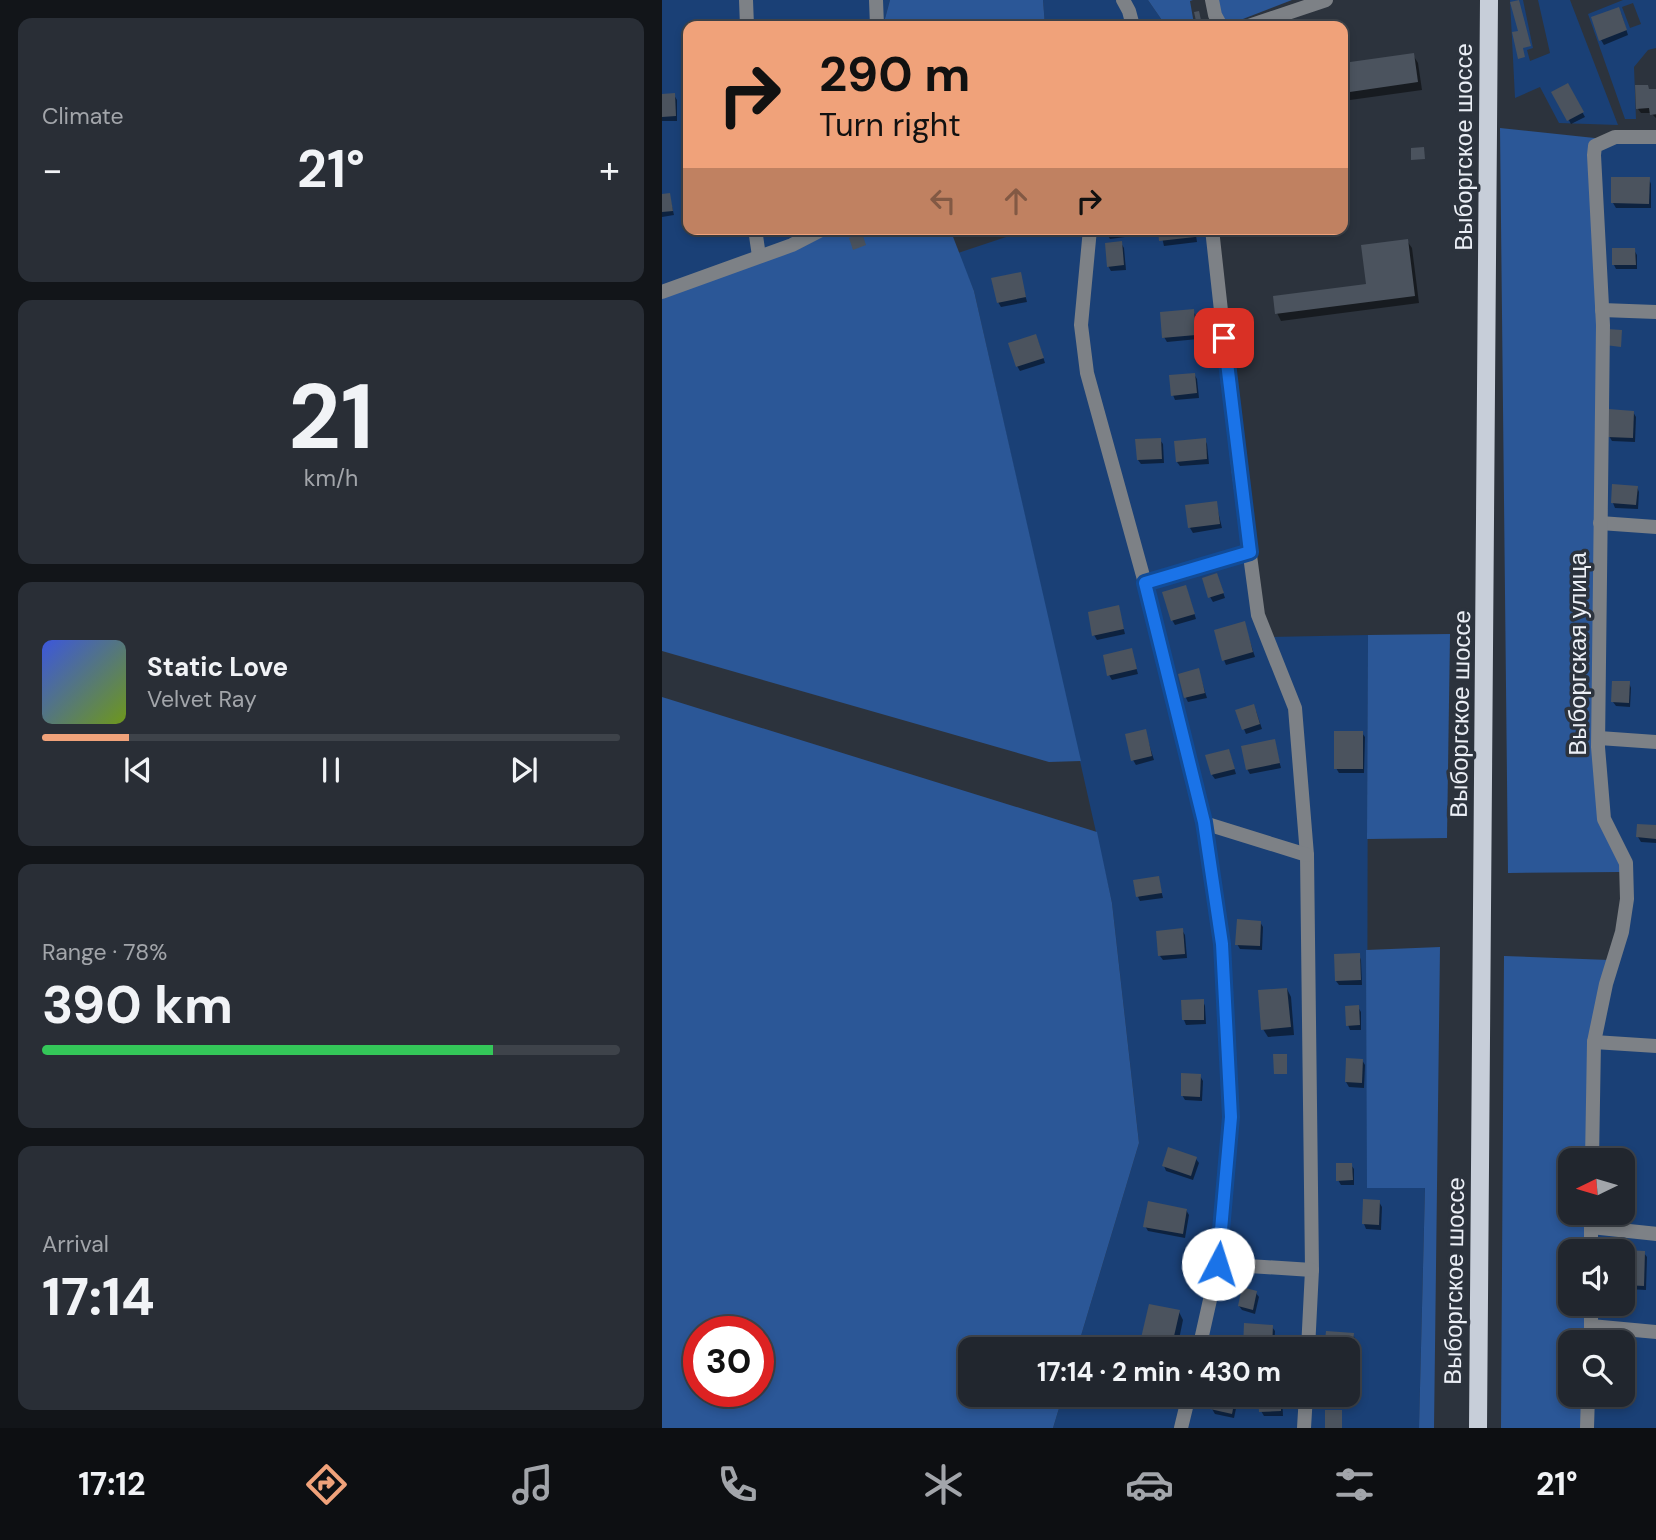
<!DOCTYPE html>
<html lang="en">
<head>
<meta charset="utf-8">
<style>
	:root { --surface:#21262e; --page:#292e36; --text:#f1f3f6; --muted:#a2a5aa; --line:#3e434a; --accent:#f0a27a }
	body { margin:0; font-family:"DM Sans",sans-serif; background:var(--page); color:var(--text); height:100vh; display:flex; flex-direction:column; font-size:26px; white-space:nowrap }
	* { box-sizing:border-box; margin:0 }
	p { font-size:23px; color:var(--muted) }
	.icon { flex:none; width:38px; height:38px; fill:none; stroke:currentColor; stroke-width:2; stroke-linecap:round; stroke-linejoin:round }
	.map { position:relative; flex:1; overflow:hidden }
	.sheet { display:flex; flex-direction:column; gap:18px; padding:18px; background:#121519; width:662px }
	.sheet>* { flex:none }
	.banner { position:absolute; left:21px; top:21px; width:665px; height:214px; border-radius:14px; box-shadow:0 4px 10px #0003,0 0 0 2px var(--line); background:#f0a27a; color:#111; overflow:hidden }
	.needle { width:46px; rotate:265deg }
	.controls { position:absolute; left:896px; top:1148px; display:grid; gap:14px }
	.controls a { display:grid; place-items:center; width:77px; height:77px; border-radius:14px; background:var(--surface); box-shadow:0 4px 10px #0003,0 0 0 2px var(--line); font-size:35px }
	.speed { position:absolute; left:21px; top:1316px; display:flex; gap:14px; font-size:35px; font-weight:700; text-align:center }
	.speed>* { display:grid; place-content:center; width:91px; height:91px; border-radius:50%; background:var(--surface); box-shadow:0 4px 10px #0003,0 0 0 2px var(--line); line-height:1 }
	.speed .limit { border:10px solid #d22; background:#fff; color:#111 }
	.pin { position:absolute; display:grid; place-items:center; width:60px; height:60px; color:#fff; margin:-30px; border-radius:14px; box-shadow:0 4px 10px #0006 }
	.me { position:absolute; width:77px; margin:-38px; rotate:5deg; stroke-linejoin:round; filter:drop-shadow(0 0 5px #0008) }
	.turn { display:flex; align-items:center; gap:24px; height:147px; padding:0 21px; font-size:32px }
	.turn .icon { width:91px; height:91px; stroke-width:2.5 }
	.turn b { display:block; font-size:49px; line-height:60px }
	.lanes { display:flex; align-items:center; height:66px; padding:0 21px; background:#0003; justify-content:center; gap:35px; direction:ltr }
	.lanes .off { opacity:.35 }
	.big { font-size:52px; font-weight:700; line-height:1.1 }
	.sheet .card { flex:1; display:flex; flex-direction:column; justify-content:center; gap:10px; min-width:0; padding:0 24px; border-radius:14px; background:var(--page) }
	.sheet .dial { align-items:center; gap:0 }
	.dial b { font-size:91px; line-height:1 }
	.song { display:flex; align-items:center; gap:21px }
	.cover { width:84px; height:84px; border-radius:10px; background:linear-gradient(135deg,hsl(230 70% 55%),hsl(80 70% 35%)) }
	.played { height:7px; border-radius:4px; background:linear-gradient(90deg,var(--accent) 15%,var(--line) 15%) }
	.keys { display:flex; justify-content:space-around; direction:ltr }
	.heat { display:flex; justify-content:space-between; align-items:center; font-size:38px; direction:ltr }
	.charge { height:10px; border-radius:5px; background:linear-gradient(90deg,#34c759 78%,var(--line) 0) }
	.trip { position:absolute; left:296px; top:1337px; width:402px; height:70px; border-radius:14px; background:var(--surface); box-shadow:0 4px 10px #0003,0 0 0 2px var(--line); font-weight:700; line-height:70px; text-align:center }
	.menu { display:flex; height:112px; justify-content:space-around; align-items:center; background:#0d0f12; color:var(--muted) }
	.menu .icon { width:49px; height:49px }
	.menu .selected { color:var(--accent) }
	.menu b { font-size:32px; color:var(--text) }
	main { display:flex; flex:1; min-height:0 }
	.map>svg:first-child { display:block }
	.green { fill:#1a4076; fill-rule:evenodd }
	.forest { fill:#2b5797; fill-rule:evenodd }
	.shadow { fill:#0007 }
	.building { fill:#4b535e }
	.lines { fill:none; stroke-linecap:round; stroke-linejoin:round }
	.street { stroke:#7d8186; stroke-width:14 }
	.primary { stroke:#c7ced9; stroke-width:18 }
	.route-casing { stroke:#114b97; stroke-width:18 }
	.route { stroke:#1a73e8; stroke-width:12 }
	.labels { text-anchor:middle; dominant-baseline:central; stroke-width:7; stroke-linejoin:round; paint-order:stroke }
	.street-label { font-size:24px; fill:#ebeff6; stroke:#2c333d }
</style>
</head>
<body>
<main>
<section class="sheet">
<div class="card"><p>Climate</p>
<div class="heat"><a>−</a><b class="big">21°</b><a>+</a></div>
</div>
<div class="card dial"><b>21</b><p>km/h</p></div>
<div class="card">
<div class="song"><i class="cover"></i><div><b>Static Love</b><p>Velvet Ray</p></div></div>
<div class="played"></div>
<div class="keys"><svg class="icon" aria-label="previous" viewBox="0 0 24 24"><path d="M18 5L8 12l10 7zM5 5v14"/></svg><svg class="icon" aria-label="pause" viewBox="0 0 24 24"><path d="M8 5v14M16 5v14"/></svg><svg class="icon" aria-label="next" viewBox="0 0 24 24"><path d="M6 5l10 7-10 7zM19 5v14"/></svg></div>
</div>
<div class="card"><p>Range · 78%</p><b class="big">390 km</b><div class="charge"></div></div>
<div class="card"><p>Arrival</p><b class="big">17:14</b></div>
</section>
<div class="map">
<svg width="995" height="1428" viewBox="0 0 995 1428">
	<rect width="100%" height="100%" fill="#2c333d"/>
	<!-- green -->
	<g class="green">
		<polygon points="0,0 228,0 221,26 26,26 26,229 161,229 0,292"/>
		<polygon points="381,0 486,0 504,26 383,26"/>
		<polygon points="848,0 861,0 871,48 865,50 868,61 888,53 876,0 908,0 956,125 897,123 878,87 853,98"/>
		<path d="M961 0H994V48L986 50 972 67 974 119H963L926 14ZM971 3 979 24 968 28 960 7Z"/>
		<polygon points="994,137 994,1428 925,1428 926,1395 961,1395 961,1342 929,1342 929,1304 961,1304 961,1251 929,1251 929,1213 961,1213 961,1160 930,1160 932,1054 953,953 961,878 942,819 933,146"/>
		<polygon points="368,229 550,229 604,637 706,635 705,1187 763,1187 757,1428 391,1428 401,1395 686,1395 686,1349 415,1349 477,1143 450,903 312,291 296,253"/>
	</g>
	<!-- forest -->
	<g class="forest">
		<polygon points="228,0 381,0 383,26 221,26"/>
		<polygon points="486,0 531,0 528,1 532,24 553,20 554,26 504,26"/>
		<polygon points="554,0 630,0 568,24 558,16"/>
		<polygon points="838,128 942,139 933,146 942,819 964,863 958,872 846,873"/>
		<polygon points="161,229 288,229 312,291 419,761 387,762 0,651 0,292"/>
		<polygon points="788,634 785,838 705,839 706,635"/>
		<path d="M0 697 435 832 450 903 477 1143 415 1349H308V1395H401L391 1428H0ZM37 1332H96V1391H37Z"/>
		<polygon points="778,947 772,1428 757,1428 763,1188 705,1188 704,950"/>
		<polygon points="842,956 947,960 934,1035 930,1160 908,1160 908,1213 929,1213 929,1251 908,1251 908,1304 929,1304 929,1342 908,1342 908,1395 926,1395 925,1428 839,1428"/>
	</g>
	<!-- shadow -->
	<g class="shadow">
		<polygon points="959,13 966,35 942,45 939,40"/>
		<polygon points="751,55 756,63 760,90 681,101 681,65"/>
		<polygon points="905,85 923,117 909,124 892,93"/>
		<polygon points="988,91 995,91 995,119 989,113 979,113 976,109"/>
		<polygon points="0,95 12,95 15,100 15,121 0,121"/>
		<polygon points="987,179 989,184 989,208 954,208 951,203"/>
		<polygon points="7,194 12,215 0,217 0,195"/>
		<polygon points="442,229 463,229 463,237 448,239"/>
		<polygon points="498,229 533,229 535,242 502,246"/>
		<polygon points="745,241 750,248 757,303 619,321 615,313 706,285"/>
		<polygon points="459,243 462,248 464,270 449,271 446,266"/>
		<polygon points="972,250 975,255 975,269 954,269 952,265"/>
		<polygon points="358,274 365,302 339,307 336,302"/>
		<polygon points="531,311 534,316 536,339 505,342 502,337"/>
		<polygon points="376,341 383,363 358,371 355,366"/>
		<polygon points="532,374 535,379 537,398 513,400 511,395"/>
		<polygon points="971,412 974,417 973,442 950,441 947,436"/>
		<polygon points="498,440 501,444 502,463 479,464 476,460"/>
		<polygon points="543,440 545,444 547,464 518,466 515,462"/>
		<polygon points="975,487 977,492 976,509 953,508 951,503"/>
		<polygon points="554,503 560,528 531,533 528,528"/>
		<polygon points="557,580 563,598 551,602 548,597"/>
		<polygon points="524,587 534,619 513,625 510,620"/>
		<polygon points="456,607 463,634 435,640 432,635"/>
		<polygon points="582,623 593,657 564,665 562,660"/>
		<polygon points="469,650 476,674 450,680 447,675"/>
		<polygon points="536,670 545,698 526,702 524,698"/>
		<polygon points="967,683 969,688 968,707 954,706 951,702"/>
		<polygon points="594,711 600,729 584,734 582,729"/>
		<polygon points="483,731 492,760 474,765 471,760"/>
		<polygon points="700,733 703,737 702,773 677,773 674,768"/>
		<polygon points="612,741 619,768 588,774 585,769"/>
		<polygon points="567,751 574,774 553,779 550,775"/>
		<polygon points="995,827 995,843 979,842 976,837"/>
		<polygon points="496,878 501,898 478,901 476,897"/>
		<polygon points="598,922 601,927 600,950 578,949 575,944"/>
		<polygon points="520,930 523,935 525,958 501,960 498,956"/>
		<polygon points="697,955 699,960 700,985 677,985 674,981"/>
		<polygon points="625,989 629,997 632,1035 606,1037 601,1029"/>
		<polygon points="541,1001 543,1006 544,1024 524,1025 522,1020"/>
		<polygon points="696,1007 699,1012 699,1030 688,1030 686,1025"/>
		<polygon points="700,1060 703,1065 702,1088 687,1087 684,1082"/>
		<polygon points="538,1076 541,1081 540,1101 523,1100 520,1095"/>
		<polygon points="534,1159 537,1163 531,1180 504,1171 502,1166"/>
		<polygon points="689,1165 692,1169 692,1185 679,1185 676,1180"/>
		<polygon points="717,1202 720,1207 719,1230 704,1229 702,1224"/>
		<polygon points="524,1210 527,1215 523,1238 486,1231 483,1226"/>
		<polygon points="982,1253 985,1257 984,1290 966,1289 963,1285"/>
		<polygon points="594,1293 597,1297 593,1314 580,1310 577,1306"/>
		<polygon points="517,1312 521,1320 515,1349 486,1345 481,1338"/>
		<polygon points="610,1327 613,1331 612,1349 583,1349"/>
		<polygon points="666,1333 691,1335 694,1340 692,1358 686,1358 686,1349 664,1349"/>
		<polygon points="466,1395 489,1395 487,1402"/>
		<polygon points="553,1395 574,1395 576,1399 572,1418 553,1414 550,1409"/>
		<polygon points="598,1395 620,1395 621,1416 602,1416 599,1411"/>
	</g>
	<!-- building -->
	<g class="building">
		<polygon points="857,0 869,46 861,48 863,57 856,59 850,32 856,31 848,2"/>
		<polygon points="957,7 965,30 937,41 929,17"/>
		<polygon points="537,11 539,20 534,21 532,12"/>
		<polygon points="752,53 756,82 681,93 681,63"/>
		<polygon points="906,83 922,112 905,121 889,92"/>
		<polygon points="973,85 986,85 987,89 995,89 995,114 988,115 987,108 974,109"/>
		<polygon points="13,93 14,116 0,117 0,94"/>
		<polygon points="762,147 763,159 749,160 749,148"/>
		<polygon points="949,177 988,177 987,204 949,203"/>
		<polygon points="8,193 11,211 0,212 0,194"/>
		<polygon points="443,229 461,229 462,233 444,235"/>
		<polygon points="496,229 532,229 533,237 497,241"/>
		<polygon points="200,233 204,245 191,250 187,238"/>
		<polygon points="746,239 753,296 613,314 611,296 704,284 699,245"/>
		<polygon points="460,241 462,265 445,267 443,243"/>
		<polygon points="950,248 973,248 974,265 950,265"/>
		<polygon points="359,272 364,297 335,303 329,278"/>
		<polygon points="532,309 534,335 500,338 498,312"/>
		<polygon points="945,329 960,330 959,347 943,345"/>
		<polygon points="374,334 382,358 354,367 346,343"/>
		<polygon points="533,373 535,393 509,396 507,375"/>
		<polygon points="946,409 972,411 971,438 945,437"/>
		<polygon points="499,438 500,459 475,460 473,439"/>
		<polygon points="544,438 545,459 514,462 512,441"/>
		<polygon points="950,484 976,486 974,505 949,503"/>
		<polygon points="555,501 558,524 526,528 523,505"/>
		<polygon points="555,573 562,593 546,598 540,578"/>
		<polygon points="524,585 533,614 509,621 500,592"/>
		<polygon points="457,605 462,629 430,636 426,612"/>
		<polygon points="583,621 591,652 560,661 552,630"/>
		<polygon points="470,648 475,669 445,676 441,655"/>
		<polygon points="537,668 543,693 522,698 516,674"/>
		<polygon points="950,681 968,681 967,703 949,702"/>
		<polygon points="592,704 598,724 580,730 573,710"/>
		<polygon points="484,729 490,756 469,761 463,734"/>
		<rect x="672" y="731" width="29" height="38"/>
		<polygon points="613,739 618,763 584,770 579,746"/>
		<polygon points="567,749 573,769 549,775 543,755"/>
		<polygon points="975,824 995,825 995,839 974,837"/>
		<polygon points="497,876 500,893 474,897 471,880"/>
		<polygon points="575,919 599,921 598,946 573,945"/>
		<polygon points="521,928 523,954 496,956 494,931"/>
		<polygon points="698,953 699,980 673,981 672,954"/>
		<polygon points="625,988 629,1027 599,1030 596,990"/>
		<polygon points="542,999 542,1020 520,1020 519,1000"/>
		<polygon points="697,1005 698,1025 684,1026 683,1006"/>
		<polygon points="611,1054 625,1054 625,1074 612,1074"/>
		<polygon points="684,1058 701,1059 700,1083 683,1082"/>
		<polygon points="519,1073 539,1074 538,1097 519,1096"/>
		<polygon points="506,1147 535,1157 529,1176 500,1166"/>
		<polygon points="674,1163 690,1163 691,1180 674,1181"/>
		<polygon points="701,1199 718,1200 717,1225 700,1224"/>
		<polygon points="486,1201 525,1209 521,1234 481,1227"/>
		<polygon points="962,1250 983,1251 982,1286 961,1285"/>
		<polygon points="580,1287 595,1291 591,1310 576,1306"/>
		<polygon points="487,1304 518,1310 510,1345 479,1338"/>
		<polygon points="582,1323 611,1325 610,1349 581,1349"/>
		<polygon points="664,1331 692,1333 690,1354 686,1354 686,1349 662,1349"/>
		<polygon points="551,1395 574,1395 570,1414 548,1409"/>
		<polygon points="596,1395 619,1395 619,1411 597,1412"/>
		<rect x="663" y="1410" width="17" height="18"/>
	</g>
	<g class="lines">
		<!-- street -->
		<g class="street">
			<polyline points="84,0 85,26"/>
			<polyline points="214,0 215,26"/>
			<polyline points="461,0 467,11 471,26"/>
			<polyline points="550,0 553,15 559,26"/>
			<polyline points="587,26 664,0"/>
			<polyline points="93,229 97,256"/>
			<polyline points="428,229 419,325 425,373 483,583 542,823 560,944 569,1117 556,1264 537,1349"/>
			<polyline points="550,229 577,474 596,615 633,708 645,855 650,1270 646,1349"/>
			<polyline points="0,292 130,245 161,229"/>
			<polyline points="940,310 995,312"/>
			<polyline points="938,523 995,527"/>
			<polyline points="483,583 588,553"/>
			<polyline points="937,738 995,742"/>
			<polyline points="542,823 645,855"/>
			<polyline points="932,1042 995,1046"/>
			<polyline points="930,1160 932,1042 944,984 960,932 965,899 964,863 942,819 936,747 941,325 932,155 933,146 953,137 995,137"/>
			<polyline points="929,1227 995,1234"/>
			<polyline points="929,1251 929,1213"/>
			<polyline points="556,1264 650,1270"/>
			<polyline points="929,1326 995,1332"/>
			<polyline points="929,1342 929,1304"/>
			<polyline points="519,1428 527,1395"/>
			<polyline points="642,1428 644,1395"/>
			<polyline points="925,1428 926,1395"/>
		</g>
		<!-- primary -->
		<polyline class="primary" points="816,1428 827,0"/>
	</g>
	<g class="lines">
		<!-- route casing -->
		<g class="route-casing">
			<polyline id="route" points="556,1264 569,1117 560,944 542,822 483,583 588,552 562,338"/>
		</g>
		<!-- route -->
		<use href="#route" class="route"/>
	</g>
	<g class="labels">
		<!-- street labels -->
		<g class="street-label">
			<text transform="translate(801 147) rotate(-90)">Выборгское шоссе</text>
			<text transform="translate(915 654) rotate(-90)">Выборгская улица</text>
			<text transform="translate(798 714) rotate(-89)">Выборгское шоссе</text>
			<text transform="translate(792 1281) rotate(-89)">Выборгское шоссе</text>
		</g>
	</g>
</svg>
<div class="controls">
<a><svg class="needle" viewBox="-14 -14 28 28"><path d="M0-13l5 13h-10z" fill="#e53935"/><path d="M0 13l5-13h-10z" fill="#a2a5aa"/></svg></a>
<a><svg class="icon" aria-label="sound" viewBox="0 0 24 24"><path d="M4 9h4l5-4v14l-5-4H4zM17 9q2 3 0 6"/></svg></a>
<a><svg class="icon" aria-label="search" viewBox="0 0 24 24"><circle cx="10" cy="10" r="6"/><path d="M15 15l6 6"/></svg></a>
</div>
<div class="speed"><div class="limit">30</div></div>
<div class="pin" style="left:562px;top:338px;background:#d93025"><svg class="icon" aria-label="arrive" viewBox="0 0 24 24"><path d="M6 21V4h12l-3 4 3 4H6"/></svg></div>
<svg class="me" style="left:556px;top:1264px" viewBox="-20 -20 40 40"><circle r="19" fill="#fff"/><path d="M0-13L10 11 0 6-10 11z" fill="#1a73e8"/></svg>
<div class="trip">17:14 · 2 min · 430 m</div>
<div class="banner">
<div class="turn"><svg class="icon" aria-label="right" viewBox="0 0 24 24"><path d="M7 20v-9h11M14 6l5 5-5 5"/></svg><div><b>290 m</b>Turn right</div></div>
<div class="lanes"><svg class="icon off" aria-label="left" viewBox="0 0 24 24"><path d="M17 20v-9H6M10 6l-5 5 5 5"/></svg><svg class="icon off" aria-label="ahead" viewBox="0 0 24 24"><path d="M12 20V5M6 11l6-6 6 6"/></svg><svg class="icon" aria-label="right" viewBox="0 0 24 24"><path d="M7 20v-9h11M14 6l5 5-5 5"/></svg></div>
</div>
</div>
</main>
<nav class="menu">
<b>17:12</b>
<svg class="icon selected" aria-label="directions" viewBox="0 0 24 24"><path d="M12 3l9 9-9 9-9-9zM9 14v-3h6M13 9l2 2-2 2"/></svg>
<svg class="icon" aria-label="music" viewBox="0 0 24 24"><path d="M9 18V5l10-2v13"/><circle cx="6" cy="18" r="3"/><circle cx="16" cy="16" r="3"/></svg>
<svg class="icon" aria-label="phone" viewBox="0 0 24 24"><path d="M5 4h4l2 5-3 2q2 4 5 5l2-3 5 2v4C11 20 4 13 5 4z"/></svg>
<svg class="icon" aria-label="climate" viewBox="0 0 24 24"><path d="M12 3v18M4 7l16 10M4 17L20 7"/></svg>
<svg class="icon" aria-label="car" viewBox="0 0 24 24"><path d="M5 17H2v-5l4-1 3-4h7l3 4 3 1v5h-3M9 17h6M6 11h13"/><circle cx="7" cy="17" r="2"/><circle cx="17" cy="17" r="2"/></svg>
<svg class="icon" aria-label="filters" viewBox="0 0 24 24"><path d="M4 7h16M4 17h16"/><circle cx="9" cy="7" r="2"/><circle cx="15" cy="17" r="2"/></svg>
<b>21°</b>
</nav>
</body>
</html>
